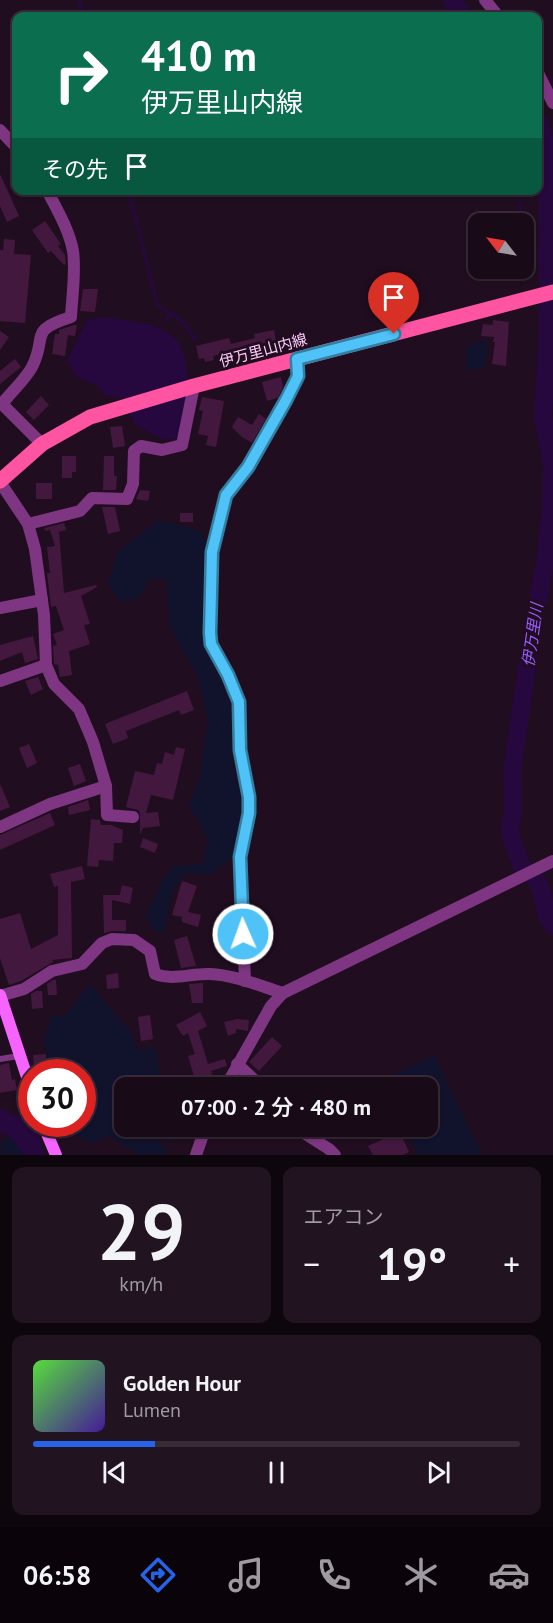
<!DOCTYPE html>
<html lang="ja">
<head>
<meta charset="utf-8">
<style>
	:root { --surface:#190a18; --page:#221321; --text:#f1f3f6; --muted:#9f9aa2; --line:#372b37; --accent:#2563eb }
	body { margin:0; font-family:"PT Sans","Noto Sans JP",sans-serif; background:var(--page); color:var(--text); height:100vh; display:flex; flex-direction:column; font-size:22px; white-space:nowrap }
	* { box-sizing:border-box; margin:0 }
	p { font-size:20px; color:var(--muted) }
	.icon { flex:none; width:33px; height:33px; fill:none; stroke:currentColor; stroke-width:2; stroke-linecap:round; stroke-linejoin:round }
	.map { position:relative; height:1155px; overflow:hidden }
	.panel { display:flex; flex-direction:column; gap:12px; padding:12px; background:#0e060d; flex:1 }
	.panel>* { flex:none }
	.banner { position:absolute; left:12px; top:12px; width:530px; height:183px; border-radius:12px; box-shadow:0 2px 4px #0004,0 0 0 2px var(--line); background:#0b6e4f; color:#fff; overflow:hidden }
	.needle { width:39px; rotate:301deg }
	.tools { position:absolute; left:468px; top:213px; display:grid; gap:12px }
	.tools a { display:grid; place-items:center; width:66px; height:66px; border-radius:12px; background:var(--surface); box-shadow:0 2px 4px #0004,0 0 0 2px var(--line); font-size:30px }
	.speed { position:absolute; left:18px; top:1059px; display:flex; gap:12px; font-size:30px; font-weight:700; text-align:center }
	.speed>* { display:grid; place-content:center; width:78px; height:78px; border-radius:50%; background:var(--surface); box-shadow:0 2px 4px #0004,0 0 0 2px var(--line); line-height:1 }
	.speed .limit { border:9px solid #d22; background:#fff; color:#111 }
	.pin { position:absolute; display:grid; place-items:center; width:51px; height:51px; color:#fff; margin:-62px -26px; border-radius:50% 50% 50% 0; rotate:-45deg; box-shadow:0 0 6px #0007 }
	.pin .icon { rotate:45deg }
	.me { position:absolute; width:66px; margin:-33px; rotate:358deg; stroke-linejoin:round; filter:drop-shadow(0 0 4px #0008) }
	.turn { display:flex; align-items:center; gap:21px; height:126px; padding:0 30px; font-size:27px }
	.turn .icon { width:78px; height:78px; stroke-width:2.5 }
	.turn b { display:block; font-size:42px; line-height:51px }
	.then { display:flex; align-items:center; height:57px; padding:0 30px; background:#0003; gap:12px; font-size:22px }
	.big { font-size:45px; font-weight:600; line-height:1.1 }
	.panel .card { flex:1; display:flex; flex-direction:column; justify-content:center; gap:9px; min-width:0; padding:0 21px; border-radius:12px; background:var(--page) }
	.panel .dial { align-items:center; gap:0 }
	.dial b { font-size:78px; line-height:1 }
	.song { display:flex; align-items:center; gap:18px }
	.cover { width:72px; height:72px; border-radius:9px; background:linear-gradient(135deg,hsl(110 70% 55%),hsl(260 70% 35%)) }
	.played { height:6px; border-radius:3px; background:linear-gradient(90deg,var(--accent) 25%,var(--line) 25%) }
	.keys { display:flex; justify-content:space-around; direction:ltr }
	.heat { display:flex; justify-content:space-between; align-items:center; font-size:33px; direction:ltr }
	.panel .tiles { flex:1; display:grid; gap:12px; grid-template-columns:1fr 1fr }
	.card:last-child { grid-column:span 2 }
	.trip { position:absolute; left:114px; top:1077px; width:324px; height:60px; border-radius:12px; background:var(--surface); box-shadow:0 2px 4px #0004,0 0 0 2px var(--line); font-weight:600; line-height:60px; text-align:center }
	.dock { display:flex; height:96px; justify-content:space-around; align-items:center; background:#0a040a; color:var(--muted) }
	.dock .icon { width:42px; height:42px }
	.dock .on { color:var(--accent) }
	.dock b { font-size:27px; color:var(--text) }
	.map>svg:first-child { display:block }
	.green { fill:#10132b }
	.water { fill:#26083f }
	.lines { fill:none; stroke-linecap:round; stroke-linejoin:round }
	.stream { stroke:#26083f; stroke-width:3 }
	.river { stroke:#26083f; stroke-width:18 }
	.building { fill:#43183e }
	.service { stroke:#7e3682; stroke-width:6 }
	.minor { stroke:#7e3682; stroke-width:12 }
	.tertiary { stroke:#7e3682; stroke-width:12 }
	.secondary { stroke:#f664ff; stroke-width:12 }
	.primary { stroke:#ff54a2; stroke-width:15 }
	.route-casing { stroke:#337fa1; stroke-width:15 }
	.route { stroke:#4fc3f7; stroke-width:10 }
	.labels { text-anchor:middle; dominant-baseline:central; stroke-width:6; stroke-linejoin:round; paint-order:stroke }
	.street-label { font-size:15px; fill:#ffcdfd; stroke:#210d20 }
	.water-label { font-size:16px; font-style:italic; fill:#9a5bff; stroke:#210d20 }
</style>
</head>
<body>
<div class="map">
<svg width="553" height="1155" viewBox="0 0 553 1155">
	<rect width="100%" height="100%" fill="#210d20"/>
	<!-- green -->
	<g class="green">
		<polygon points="487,340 485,368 466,370 467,345"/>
		<polygon points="159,520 202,531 208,549 207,646 235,710 233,762 244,807 236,855 210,875 186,873 172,891 165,930 157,933 145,917 163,878 173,866 202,864 208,840 189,805 200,775 208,720 198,677 169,625 167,580 150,578 140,598 120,602 108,583 118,551"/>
		<polygon points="90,984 131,1032 138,1050 156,1048 160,1078 152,1087 124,1088 124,1126 151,1127 166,1150 165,1155 139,1155 109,1136 91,1143 58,1127 57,1124 82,1124 82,1072 49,1072 44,1040 52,1015 64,1016"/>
		<polygon points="434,1055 481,1152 476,1155 418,1155 409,1135 413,1127 428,1126 428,1088 368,1087"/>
		<polygon points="165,1127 183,1127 186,1133 169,1143 161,1129"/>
		<polygon points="10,1136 24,1155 2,1155 0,1143"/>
	</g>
	<!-- water -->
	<g class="water">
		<path d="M105 317C159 326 190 324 188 391 188 406 185 427 175 439L163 440 134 424 125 398 106 396 96 385 76 376 67 361 87 320Z"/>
		<polygon points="0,1109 34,1124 45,1155 24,1155 10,1136 0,1132"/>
	</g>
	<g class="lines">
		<!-- stream -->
		<g class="stream">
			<polyline points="79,0 83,16"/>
			<path d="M128 190 158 306C176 315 186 322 195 340"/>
			<polyline points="520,190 521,224"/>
			<polyline points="534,256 548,256"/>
			<polyline points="166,321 171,312"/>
		</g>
		<!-- river -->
		<g class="river">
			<polyline points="452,0 462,16"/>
			<polyline points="537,120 541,126 548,158 548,328 543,416 552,465 551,506 546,557 532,633 512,772 513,808 510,828 511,838 522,866 536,880 542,892 547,916 553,925"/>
		</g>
	</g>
	<!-- building -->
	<g class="building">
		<polygon points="0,174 19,216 7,222 0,206"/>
		<polygon points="45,221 61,244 58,246 65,255 66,264 64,265 51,251 48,253 32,230"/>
		<polygon points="4,239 15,240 14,254 31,255 25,323 0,321 0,250 3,250"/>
		<polygon points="83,289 98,289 95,312 80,311"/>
		<polygon points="493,320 509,322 506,366 492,364 495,342 493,342 494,337 481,336 483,324 493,325"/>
		<polygon points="74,325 77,325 75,336 68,335 65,356 52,354 55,334 59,334 59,330"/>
		<polygon points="274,330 278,351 259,355 258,349 237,353 237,350 213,356 214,360 205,362 204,358 199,359 196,346 229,338 231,344 255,338 254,334"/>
		<polygon points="0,331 9,337 0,350"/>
		<polygon points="15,359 21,367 0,384 0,371"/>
		<polygon points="281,377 283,387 279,396 277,398 267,401 262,382"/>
		<polygon points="41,396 49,405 34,420 26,412"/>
		<polygon points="202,397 224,401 216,447 206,445 208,436 198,434 203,411 199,410"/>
		<polygon points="259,414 266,419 252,443 242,437 232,427 238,417 252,425"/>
		<polygon points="122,426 125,446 113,448 110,427"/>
		<polygon points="62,456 76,456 76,472 72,472 72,478 62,478"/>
		<polygon points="104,456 114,456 114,476 117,476 116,490 103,490"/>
		<rect x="36" y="483" width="16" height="16"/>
		<polygon points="140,490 150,491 148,501 136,499"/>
		<polygon points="102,507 115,507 120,531 108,534"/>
		<rect x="180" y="513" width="13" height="9"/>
		<polygon points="64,523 66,530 59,532 64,593 96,585 97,587 81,596 90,624 84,625 90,644 69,651 72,675 60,677 58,665 54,664 53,646 57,645 53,634 64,630 56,606 51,607 47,573 50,573 47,547 55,546 50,530 45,531 44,528"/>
		<polygon points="33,636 38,659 25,663 22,652 0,661 0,645"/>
		<polygon points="38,677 43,689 31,695 25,681"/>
		<polygon points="187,691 194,710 181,715 179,710 126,731 128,738 113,744 105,724"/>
		<polygon points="29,744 37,763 27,768 19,748"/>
		<polygon points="176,747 185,749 173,800 151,795 146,813 158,812 160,826 143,828 140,834 140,813 138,810 126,807 135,771 154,775 157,763 162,764 165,752 174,755"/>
		<polygon points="80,764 86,781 74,786 68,768"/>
		<polygon points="0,784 10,807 0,811"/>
		<polygon points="88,800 90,810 69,815 68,807"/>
		<polygon points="50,813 55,825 0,850 0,835"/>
		<polygon points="91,819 100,820 101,825 111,825 123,830 122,843 114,843 113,861 99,860 98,867 87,866"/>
		<polygon points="143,838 158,844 155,853 140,847"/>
		<polygon points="82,866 85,879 71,882 72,958 52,960 53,962 21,981 9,985 0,958 0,919 20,913 31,949 58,935 58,886 54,887 50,874"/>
		<polygon points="182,881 197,886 188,912 201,915 198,927 182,922 182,917 172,915"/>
		<polygon points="122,885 133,888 130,904 112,900 112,920 126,920 126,931 112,931 104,933 103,895 120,895"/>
		<polygon points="187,936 196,966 181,968 174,940"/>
		<polygon points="118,973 119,988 107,989 106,975"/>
		<polygon points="53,980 56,980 57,995 48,995 47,984"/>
		<polygon points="203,983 203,1003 192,1003 189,984"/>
		<polygon points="36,991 42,991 43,1008 32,1009 31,994"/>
		<polygon points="200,1012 207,1026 198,1031 208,1064 225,1059 227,1066 211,1071 215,1084 203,1088 200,1080 195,1082 193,1073 188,1056 195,1054 188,1033 183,1036 176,1025"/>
		<polygon points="150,1015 153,1039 141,1041 138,1017"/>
		<polygon points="237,1019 249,1020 248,1031 236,1029 236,1033 228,1036 224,1022"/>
		<polygon points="272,1037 282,1046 259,1071 249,1062"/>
		<polygon points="46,1054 46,1065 34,1066 33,1055"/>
		<polygon points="9,1063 12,1080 15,1079 17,1090 0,1093 0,1065"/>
		<polygon points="214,1126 228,1126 222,1137 213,1131"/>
		<polygon points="243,1126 265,1126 251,1137"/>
		<polygon points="383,1126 397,1126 409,1152 403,1155 373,1155 368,1146 388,1137"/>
	</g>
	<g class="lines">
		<!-- service -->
		<polyline class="service" points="0,1059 19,1056"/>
		<!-- minor -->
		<g class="minor">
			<polyline points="0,130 16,147"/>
			<path d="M42 444 2 404C11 392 25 380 32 367 48 336 27 331 71 317 72 296 76 272 73 251 69 229 57 210 47 190"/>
			<polyline points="0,482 28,524 35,549 44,615 46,665 54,684 79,709 93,742 106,786 50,804 0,827"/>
			<polyline points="28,524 80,511 92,498 127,499 133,484 134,451 141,446 162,450 182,445 194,386"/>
			<polyline points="0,608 42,600"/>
			<polyline points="0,681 46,665"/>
			<polyline points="106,786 107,815 133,817"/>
			<polyline points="245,981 240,857 249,813 249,797 240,750 239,702 228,676 211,644 210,633 211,552 226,495 247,467 286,400 298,376 297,359"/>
			<path d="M0 996 24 989 52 971 82 964 102 943 112 939 134 940 150 951 155 974C173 981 192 973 210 974 235 975 260 986 283 993"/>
			<polyline points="237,1064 263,1088"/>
			<polyline points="225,1088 271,1006 283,993 553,861"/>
			<polyline points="293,1126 329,1149 335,1155"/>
			<polyline points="196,1155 206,1126"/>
		</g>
		<!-- tertiary -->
		<g class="tertiary">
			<polyline points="485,0 498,16"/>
			<polyline points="537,71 553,103"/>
		</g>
		<!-- secondary -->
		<g class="secondary">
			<polyline points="0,995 32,1092"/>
			<polyline points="43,1124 56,1155"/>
		</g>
		<!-- primary -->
		<polyline class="primary" points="0,481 42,444 90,417 194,386 553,292"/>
	</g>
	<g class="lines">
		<!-- route casing -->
		<g class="route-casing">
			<polyline id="route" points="243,934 240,857 249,813 249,797 240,750 239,702 228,675 211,644 210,633 212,552 226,495 248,467 286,400 298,376 297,359 394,334"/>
		</g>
		<!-- route -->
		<use href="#route" class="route"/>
	</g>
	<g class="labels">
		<!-- street labels -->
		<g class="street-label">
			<text transform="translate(263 350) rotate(-15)">伊万里山内線</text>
		</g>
		<!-- water labels -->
		<g class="water-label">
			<text transform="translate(532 635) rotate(-82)">伊万里川</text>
		</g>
	</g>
</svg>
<div class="tools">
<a><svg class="needle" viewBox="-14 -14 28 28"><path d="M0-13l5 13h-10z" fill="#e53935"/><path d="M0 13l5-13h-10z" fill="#9f9aa2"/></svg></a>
</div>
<div class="speed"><div class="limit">30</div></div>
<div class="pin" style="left:394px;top:334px;background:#d93025"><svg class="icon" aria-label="arrive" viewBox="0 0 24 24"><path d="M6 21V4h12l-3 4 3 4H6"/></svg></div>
<svg class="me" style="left:243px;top:934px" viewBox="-20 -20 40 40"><circle r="17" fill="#4fc3f7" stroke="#fff" stroke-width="3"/><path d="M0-11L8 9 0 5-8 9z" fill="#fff"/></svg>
<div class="trip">07:00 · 2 分 · 480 m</div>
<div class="banner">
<div class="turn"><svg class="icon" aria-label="right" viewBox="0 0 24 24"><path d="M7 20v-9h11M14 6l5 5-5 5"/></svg><div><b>410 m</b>伊万里山内線</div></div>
<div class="then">その先<svg class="icon" aria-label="arrive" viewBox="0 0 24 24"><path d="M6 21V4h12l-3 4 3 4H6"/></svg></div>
</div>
</div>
<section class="panel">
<div class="tiles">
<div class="card dial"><b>29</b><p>km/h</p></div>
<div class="card"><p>エアコン</p>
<div class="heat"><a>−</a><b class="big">19°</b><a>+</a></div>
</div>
<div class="card">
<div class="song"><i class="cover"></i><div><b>Golden Hour</b><p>Lumen</p></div></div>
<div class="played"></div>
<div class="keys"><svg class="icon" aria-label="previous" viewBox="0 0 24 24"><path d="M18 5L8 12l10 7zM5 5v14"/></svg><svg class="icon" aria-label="pause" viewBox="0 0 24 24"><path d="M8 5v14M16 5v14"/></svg><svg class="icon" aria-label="next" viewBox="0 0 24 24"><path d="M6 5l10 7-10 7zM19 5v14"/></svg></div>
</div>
</div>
</section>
<nav class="dock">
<b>06:58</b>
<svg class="icon on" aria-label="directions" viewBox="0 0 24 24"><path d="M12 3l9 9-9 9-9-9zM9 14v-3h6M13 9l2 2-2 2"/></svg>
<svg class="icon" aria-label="music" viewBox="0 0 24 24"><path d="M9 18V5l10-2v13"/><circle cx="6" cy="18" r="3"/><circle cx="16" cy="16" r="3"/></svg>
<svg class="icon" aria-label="phone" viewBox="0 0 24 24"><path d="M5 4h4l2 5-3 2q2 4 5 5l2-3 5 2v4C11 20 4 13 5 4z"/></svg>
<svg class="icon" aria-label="climate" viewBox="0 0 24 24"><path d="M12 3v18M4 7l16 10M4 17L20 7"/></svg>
<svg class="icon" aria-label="car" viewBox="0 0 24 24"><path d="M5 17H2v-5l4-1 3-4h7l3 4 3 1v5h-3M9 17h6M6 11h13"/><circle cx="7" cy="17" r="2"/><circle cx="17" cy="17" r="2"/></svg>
</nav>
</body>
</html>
